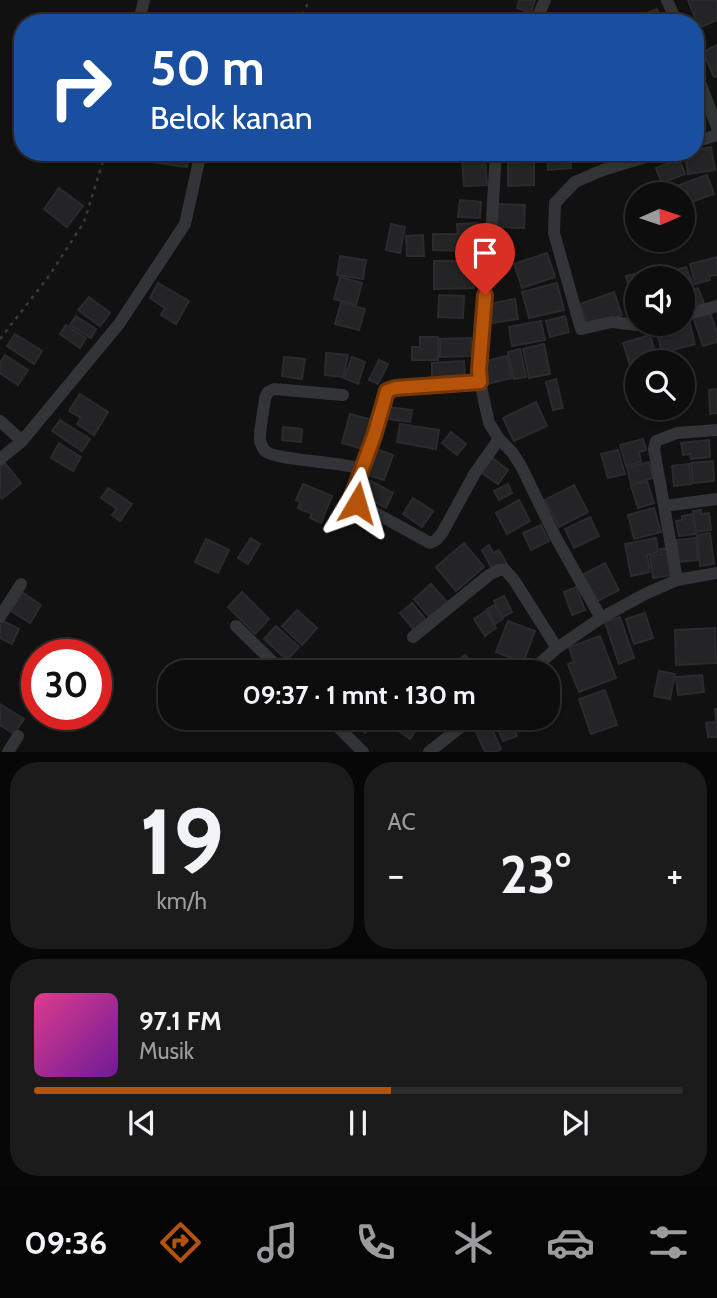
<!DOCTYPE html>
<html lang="id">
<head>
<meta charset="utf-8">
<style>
	:root { --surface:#0d0d0e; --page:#1b1b1c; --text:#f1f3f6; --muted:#9a9c9e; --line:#2d2d2e; --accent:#b45309 }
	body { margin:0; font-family:Cabin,sans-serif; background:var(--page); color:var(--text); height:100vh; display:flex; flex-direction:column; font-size:26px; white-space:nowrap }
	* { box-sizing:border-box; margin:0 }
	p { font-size:23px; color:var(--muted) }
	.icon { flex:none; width:38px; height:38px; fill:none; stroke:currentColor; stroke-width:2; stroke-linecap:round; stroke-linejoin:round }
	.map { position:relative; height:752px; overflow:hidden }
	.panel { display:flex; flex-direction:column; gap:10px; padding:10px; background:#070708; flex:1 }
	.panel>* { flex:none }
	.guide { position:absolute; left:14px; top:14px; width:690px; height:147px; border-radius:28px; box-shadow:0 2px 5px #0004,0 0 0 2px var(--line); background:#1a4fa0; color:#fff; overflow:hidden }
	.needle { width:46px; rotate:87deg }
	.tools { position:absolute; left:625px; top:182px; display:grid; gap:14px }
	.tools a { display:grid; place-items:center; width:70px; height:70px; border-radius:50%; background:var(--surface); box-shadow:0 2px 5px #0004,0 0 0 2px var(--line); font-size:35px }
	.speed { position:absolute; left:21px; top:639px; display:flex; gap:14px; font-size:35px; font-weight:700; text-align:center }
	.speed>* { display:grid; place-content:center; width:91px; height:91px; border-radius:50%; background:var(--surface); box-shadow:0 2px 5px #0004,0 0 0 2px var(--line); line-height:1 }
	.speed .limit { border:10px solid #d22; background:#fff; color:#111 }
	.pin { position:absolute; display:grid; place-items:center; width:60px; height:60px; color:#fff; margin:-72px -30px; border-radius:50% 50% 50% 0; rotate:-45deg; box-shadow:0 0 7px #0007 }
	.pin .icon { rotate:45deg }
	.me { position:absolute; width:77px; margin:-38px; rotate:7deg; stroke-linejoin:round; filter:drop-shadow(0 0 5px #0008) }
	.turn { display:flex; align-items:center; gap:24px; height:147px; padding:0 21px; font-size:32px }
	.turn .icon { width:91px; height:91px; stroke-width:2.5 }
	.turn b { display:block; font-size:49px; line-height:60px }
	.big { font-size:52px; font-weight:800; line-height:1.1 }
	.panel .widget { flex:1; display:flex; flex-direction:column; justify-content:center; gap:10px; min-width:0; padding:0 24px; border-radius:28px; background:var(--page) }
	.panel .dial { align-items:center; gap:0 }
	.dial b { font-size:91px; line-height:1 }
	.song { display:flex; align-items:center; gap:21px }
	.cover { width:84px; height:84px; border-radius:10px; background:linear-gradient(135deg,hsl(330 70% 55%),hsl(280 70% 35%)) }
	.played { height:7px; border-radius:4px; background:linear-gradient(90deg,var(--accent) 55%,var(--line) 55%) }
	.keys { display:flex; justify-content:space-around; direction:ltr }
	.heat { display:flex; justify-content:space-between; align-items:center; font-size:38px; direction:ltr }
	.panel .tiles { flex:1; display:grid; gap:10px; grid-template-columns:1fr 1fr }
	.widget:last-child { grid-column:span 2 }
	.trip { position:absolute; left:158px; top:660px; width:402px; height:70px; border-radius:28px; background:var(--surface); box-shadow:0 2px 5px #0004,0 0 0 2px var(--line); font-weight:800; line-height:70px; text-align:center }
	.menu { display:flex; height:112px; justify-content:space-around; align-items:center; background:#050506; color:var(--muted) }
	.menu .icon { width:49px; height:49px }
	.menu .selected { color:var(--accent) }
	.menu b { font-size:32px; color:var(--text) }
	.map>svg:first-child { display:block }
	.building { fill:#242426; stroke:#2b2b2e; stroke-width:2 }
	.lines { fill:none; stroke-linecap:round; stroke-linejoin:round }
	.path { stroke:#383b3e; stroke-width:2.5; stroke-dasharray:3.5 5; stroke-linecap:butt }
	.minor { stroke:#323437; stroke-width:12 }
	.route-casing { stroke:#753606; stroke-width:18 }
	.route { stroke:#b45309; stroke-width:12 }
</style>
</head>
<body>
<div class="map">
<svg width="717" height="752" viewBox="0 0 717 752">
	<rect width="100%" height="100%" fill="#111112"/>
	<!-- building -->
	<g class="building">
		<polygon points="519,0 535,0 531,13 517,8"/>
		<polygon points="688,0 717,0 717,20 699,28"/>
		<polygon points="657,9 662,23 626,23 625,21"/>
		<polygon points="717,45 717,76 714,77 703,52"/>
		<polygon points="711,147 715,170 688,174 685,152 695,152 695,150"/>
		<polygon points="152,152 189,152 187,167 151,162"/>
		<polygon points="547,152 570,152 571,168 548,170"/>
		<polygon points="485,156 487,185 464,186 462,157"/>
		<polygon points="679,159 685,174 662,183 656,168"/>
		<polygon points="534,162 534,185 508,186 508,163"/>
		<polygon points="707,175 714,194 686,204 679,185"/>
		<polygon points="59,188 83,206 67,227 44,209"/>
		<polygon points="460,200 481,202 480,218 458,217"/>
		<polygon points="497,204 525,205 524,228 496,227"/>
		<polygon points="477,223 477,239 458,240 457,224"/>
		<polygon points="391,224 405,227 400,253 386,250"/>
		<polygon points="433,234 464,234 464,251 433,250"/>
		<polygon points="423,235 424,256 407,256 406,236"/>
		<polygon points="547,253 555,277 522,288 514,264"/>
		<polygon points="340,256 366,260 363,279 337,275"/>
		<polygon points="717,257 717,275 709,276 710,280 695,284 690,264"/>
		<polygon points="434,261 473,261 474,288 434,289"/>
		<polygon points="686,267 693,285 682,289 682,278 664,278 663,274"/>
		<polygon points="653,270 655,278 637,278 636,319 626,276"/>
		<polygon points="340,277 362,283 356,305 334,299"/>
		<polygon points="158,283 189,301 176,324 161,315 165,308 150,298"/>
		<polygon points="557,283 564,310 529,318 522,292"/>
		<polygon points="698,288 704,303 685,311 682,305 682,294"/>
		<polygon points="614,292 622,315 588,326 580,304"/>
		<polygon points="439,295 464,296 463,318 438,317"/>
		<polygon points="89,297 110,313 100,326 78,310"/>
		<polygon points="515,299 518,319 492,323 488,304"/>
		<polygon points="341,303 365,309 359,330 335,324"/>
		<polygon points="710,312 717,333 717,342 703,346 693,317"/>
		<polygon points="76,316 96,329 91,338 70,325"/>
		<polygon points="565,316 569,332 550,337 546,321"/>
		<polygon points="541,321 545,340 512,346 509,327"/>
		<polygon points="689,321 695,344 662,353 656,329"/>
		<polygon points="66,325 86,338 80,348 60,334"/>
		<polygon points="15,334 42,351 34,364 7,346"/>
		<polygon points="650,335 658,362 637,362 637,374 633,375 623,343"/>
		<polygon points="420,337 438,337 438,360 412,360 412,347 420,347"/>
		<polygon points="471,338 471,356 440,357 440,339"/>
		<polygon points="544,344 550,374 529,378 523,349"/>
		<polygon points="520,349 526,377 514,379 508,352"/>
		<polygon points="326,353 348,355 343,377 325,375"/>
		<polygon points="5,355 28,370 18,385 0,373 0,363"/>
		<polygon points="507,356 512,378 487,384 482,362"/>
		<polygon points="284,357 305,359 302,379 282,376"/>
		<polygon points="352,357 365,362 358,384 344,378"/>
		<polygon points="379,360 388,364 378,384 369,380"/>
		<polygon points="464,361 465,380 432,381 432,363"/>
		<polygon points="556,379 563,408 553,410 546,382"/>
		<polygon points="717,389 717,413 710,414 709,390"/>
		<polygon points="80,394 108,412 94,435 77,424 81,418 69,411"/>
		<polygon points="536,402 547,426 514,441 503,418"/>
		<polygon points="389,407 412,410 410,422 387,419"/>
		<polygon points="350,414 372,420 363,449 342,443"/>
		<polygon points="60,420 90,439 82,451 52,431"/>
		<polygon points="400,424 439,430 436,449 397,442"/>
		<polygon points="283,427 302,429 301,442 282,440"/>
		<polygon points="451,432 466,444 457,455 442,443"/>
		<polygon points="643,439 646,450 639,452 641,462 626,466 620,445"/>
		<polygon points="709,440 710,457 691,459 690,454 683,455 681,443"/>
		<polygon points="59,443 81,457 73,471 51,458"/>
		<polygon points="376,449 393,455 384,480 367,475"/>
		<polygon points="618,450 625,474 608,478 601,454"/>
		<polygon points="490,456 508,470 498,484 479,471"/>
		<polygon points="713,461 714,481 693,483 691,463"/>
		<polygon points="649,462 653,478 631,484 627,468"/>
		<polygon points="5,463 21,483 2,499 0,496 0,467"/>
		<polygon points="689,464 691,484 674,486 672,466"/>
		<polygon points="367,479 393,493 386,508 359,494"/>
		<polygon points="647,481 654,503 638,508 631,486"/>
		<polygon points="303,484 332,496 321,523 310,518 312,514 298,508 300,502 296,500"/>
		<polygon points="508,484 512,493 499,500 494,491"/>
		<polygon points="574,485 588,512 559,527 545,500"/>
		<polygon points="108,488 132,504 120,521 112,515 117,509 101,498"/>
		<polygon points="413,498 433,511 422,527 403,514"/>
		<polygon points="519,500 530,521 507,534 496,513"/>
		<polygon points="654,508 661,532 634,539 628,515"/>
		<polygon points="701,510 701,514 709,513 711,530 696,532 693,511"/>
		<polygon points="693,514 696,534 679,536 676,521 682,520 682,516"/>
		<polygon points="590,517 599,536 574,548 565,529"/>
		<polygon points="541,525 549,541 531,550 523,533"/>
		<polygon points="710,533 714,564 700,566 697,535"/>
		<polygon points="251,538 260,544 248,564 238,558"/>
		<polygon points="656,538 658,552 647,555 650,572 631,576 625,544"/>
		<polygon points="696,538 698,560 679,562 677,540"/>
		<polygon points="206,539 229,550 218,573 195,562"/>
		<polygon points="464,543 484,567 456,591 436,567"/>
		<polygon points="489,545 493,553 499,550 507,564 493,571 482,550"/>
		<polygon points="667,548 671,575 653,578 650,556 661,554 660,549"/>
		<polygon points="605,563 619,590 596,602 582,575"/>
		<polygon points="431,584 448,603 431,619 414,599"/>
		<polygon points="576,587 585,610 572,615 564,592"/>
		<polygon points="22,592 41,605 30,623 11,611"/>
		<polygon points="242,592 269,619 255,634 228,607"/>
		<polygon points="504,596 512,612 503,617 494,601"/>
		<polygon points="412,603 428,622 416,632 400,613"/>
		<polygon points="495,605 503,619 495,624 487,609"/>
		<polygon points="297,610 317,628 302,645 282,626"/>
		<polygon points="486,611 496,628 485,636 474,619"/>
		<polygon points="645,613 653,638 634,644 626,619"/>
		<polygon points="620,617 634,658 619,664 605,622"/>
		<polygon points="3,621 19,629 12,644 0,638 0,626"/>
		<polygon points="508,621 535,631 523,663 496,652"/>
		<polygon points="276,626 299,647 287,660 264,639"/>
		<polygon points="715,628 716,663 676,665 675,630"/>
		<polygon points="600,636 616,678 579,692 568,664 574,662 569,647"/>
		<polygon points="465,655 480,672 453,672 450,668"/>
		<polygon points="659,671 675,674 670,699 654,696"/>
		<polygon points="702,675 704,692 678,695 676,677"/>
		<polygon points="605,690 617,725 591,734 579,699"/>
		<polygon points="0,704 24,719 14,734 0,725"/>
		<polygon points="715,709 717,709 717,737 708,737 706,723 716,722"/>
		<polygon points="350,718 376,718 365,733 348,722"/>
		<polygon points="399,718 416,730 410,739 392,726"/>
		<polygon points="482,718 487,718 501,749 495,752 485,752 472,723"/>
		<polygon points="493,718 510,718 517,736 503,741"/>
	</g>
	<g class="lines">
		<!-- path -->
		<g class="path">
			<polyline points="300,23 309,0"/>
			<polyline points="0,339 49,276 84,222 106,152"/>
		</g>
		<!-- minor -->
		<g class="minor">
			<polyline points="667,0 677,23"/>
			<polyline points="139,22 144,0"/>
			<polyline points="535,23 545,0"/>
			<polyline points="695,69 717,127"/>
			<polyline points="695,142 717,135"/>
			<polyline points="496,152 491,236 483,315 480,382 489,423 499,439 512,452 521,466 556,538 601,618"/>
			<polyline points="682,316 717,306"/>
			<polyline points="654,324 637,325 612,322 581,329 554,233 555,203 575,182 603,170 662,152"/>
			<path d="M343 395 274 389 268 392 265 398C264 409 259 432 260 441 261 444 263 449 265 451 277 461 340 461 361 469L352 496V500L430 543 436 540 442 533 475 473 499 439"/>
			<polyline points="0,421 22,441 119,324 185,224 201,152"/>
			<polyline points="0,459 22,441"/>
			<polyline points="361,469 374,436 387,391 389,389 480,382"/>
			<polyline points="664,506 717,499"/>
			<polyline points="677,580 654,449 656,441 677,433 717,430"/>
			<polyline points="0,617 21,584"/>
			<polyline points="236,626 283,672"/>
			<polyline points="413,637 489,575 499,570 505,570 514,580 557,648"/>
			<polyline points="530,672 557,648 601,618 645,594 677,580 717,573"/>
			<polyline points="329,718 363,752"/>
			<polyline points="8,752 18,736"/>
			<polyline points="429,752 472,718"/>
		</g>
	</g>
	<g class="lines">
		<!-- route casing -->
		<g class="route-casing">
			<polyline id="route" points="357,503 352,500 352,496 374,436 387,391 395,388 480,382 479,370 485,295"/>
		</g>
		<!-- route -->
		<use href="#route" class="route"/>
	</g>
</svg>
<div class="tools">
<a><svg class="needle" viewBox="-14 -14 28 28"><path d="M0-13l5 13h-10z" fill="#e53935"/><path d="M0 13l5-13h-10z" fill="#9a9c9e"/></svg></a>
<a><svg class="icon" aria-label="sound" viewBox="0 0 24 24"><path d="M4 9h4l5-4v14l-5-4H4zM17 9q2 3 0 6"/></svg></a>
<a><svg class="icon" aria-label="search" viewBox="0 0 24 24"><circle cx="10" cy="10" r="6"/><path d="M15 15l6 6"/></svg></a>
</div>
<div class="speed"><div class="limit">30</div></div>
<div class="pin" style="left:485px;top:295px;background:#d93025"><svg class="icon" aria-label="arrive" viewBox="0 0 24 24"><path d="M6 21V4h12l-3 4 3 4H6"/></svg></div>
<svg class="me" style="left:357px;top:503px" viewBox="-20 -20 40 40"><path d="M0-17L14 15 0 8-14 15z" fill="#b45309" stroke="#fff" stroke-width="4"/></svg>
<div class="trip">09:37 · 1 mnt · 130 m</div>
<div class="guide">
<div class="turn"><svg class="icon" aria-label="right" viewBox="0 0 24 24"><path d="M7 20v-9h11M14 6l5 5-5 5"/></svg><div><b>50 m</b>Belok kanan</div></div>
</div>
</div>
<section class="panel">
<div class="tiles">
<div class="widget dial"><b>19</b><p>km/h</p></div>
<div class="widget"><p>AC</p>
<div class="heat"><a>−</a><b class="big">23°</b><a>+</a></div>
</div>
<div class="widget">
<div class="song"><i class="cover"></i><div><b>97.1 FM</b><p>Musik</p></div></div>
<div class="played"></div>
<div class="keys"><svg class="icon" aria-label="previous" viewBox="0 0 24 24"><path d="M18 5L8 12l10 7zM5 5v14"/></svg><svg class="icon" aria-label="pause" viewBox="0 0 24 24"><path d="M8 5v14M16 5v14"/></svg><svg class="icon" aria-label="next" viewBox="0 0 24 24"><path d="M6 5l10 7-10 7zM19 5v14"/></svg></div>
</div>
</div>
</section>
<nav class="menu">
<b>09:36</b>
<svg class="icon selected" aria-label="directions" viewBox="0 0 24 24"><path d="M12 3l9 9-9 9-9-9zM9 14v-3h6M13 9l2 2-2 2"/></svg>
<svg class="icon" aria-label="music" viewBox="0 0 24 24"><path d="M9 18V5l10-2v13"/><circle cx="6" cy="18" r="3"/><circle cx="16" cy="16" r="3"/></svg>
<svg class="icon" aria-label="phone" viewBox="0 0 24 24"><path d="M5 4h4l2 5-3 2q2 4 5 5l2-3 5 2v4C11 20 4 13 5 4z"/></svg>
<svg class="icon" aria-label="climate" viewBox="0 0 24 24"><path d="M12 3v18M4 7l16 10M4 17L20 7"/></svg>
<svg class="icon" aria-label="car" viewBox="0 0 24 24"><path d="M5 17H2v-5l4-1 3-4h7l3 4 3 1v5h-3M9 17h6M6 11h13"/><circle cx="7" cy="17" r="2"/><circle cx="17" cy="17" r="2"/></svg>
<svg class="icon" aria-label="filters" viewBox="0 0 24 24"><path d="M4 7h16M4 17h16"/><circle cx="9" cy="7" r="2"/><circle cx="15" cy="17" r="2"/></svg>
</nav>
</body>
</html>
